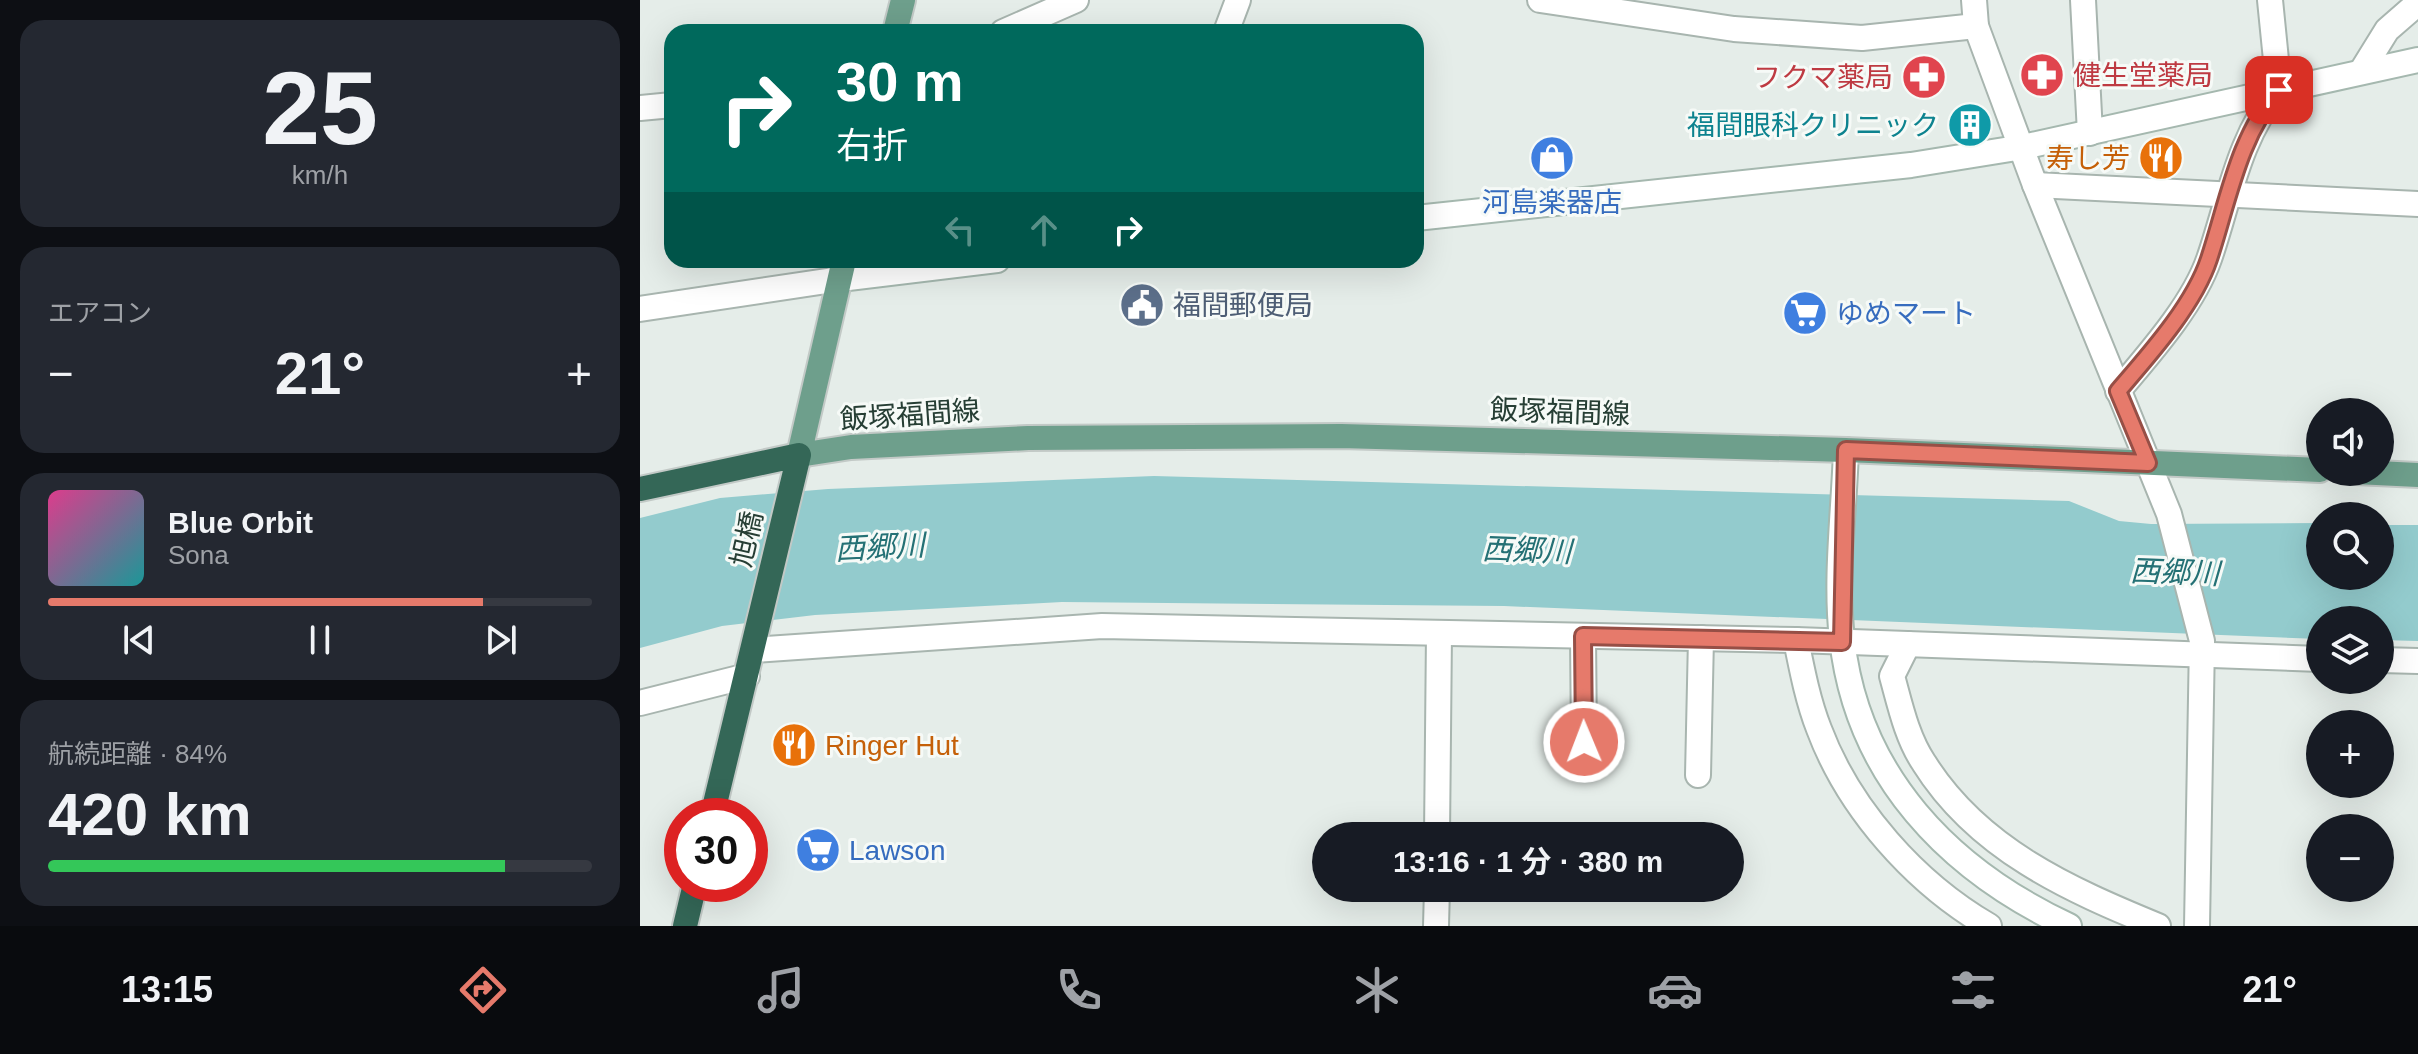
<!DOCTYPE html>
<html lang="ja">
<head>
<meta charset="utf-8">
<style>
	:root { --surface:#171b24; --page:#242831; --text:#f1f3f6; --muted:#9ea1a6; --line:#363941; --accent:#e67a6b }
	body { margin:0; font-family:Arial,"Noto Sans JP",sans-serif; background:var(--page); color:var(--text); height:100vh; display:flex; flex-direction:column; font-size:30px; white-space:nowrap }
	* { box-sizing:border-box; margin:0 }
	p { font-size:26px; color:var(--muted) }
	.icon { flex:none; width:44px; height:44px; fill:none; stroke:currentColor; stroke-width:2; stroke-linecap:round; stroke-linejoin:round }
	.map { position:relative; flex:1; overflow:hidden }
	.side { display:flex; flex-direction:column; gap:20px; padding:20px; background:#0d0f14; width:640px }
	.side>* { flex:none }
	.banner { position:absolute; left:24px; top:24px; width:760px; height:244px; border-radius:24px; box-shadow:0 8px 32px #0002; background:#00695c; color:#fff; overflow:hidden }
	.buttons { position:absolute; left:1666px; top:398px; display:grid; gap:16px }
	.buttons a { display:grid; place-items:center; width:88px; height:88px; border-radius:50%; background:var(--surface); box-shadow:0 8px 32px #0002; font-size:40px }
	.speed { position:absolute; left:24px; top:798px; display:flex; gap:16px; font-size:40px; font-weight:700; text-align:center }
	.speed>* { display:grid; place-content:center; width:104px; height:104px; border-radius:50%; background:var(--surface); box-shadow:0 8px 32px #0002; line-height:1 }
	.speed .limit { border:12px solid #d22; background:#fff; color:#111 }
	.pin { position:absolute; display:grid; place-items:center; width:68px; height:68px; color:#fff; margin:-34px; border-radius:16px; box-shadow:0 4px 12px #0006 }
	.me { position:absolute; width:88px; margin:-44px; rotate:359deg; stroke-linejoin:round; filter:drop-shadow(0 0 6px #0008) }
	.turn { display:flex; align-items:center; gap:28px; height:168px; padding:0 40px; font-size:36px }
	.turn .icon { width:104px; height:104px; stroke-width:2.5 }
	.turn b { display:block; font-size:56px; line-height:68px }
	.lanes { display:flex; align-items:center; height:76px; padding:0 40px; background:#0003; justify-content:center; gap:40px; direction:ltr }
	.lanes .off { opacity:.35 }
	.big { font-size:60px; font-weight:700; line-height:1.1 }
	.side .widget { flex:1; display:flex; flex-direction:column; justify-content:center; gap:12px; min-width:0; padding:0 28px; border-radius:24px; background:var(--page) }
	.side .dial { align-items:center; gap:0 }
	.dial b { font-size:104px; line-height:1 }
	.song { display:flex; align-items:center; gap:24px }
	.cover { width:96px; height:96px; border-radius:12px; background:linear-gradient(135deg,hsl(330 70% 55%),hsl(180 70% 35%)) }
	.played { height:8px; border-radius:4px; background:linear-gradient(90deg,var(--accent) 80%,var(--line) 80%) }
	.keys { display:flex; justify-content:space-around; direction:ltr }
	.heat { display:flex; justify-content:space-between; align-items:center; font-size:44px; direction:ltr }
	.charge { height:12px; border-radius:6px; background:linear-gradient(90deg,#34c759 84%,var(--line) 0) }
	.trip { position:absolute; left:672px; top:822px; width:432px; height:80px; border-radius:40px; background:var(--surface); box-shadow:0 8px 32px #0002; font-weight:700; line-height:80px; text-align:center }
	.tab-bar { display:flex; height:128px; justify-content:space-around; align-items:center; background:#090b0e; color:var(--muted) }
	.tab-bar .icon { width:56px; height:56px }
	.tab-bar .selected { color:var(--accent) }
	.tab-bar b { font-size:36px; color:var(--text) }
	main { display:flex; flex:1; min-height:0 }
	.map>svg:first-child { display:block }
	.water { fill:#93cbcd }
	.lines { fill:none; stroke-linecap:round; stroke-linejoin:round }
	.street-casing { stroke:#a8b5af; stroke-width:28 }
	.secondary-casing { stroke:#a5b8af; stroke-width:28 }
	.primary-casing { stroke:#c2c9c6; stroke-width:28 }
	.highway-casing { stroke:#c2c9c6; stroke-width:28 }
	.street { stroke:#fff; stroke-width:24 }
	.secondary { stroke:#fff; stroke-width:24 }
	.primary { stroke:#6e9f8c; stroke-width:24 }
	.highway { stroke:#346757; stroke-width:24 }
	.route-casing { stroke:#964f46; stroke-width:20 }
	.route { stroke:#e67a6b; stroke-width:14 }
	.labels { text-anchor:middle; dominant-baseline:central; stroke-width:6; stroke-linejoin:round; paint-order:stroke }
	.health-label { font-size:28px; fill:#be3a42; stroke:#f6faf7; text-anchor:start }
	.culture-label { font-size:28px; fill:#0d838f; stroke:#f6faf7; text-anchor:end }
	.food-label { font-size:28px; fill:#c56008; stroke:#f6faf7; text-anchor:end }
	.shop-label { font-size:28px; fill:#366cbe; stroke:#f6faf7; text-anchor:start }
	.service-label { font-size:28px; fill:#4e5e75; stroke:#f6faf7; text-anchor:start }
	.street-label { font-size:28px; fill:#263e34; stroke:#f6faf7 }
	.water-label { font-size:30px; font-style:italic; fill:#257175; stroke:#f6faf7 }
</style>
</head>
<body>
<main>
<section class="side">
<div class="widget dial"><b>25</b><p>km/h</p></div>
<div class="widget"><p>エアコン</p>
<div class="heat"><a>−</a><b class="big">21°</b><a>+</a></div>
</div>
<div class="widget">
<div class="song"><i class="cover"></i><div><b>Blue Orbit</b><p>Sona</p></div></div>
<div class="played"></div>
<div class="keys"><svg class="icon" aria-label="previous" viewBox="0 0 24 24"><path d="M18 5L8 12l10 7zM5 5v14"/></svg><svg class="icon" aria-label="pause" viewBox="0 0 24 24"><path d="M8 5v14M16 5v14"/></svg><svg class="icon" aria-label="next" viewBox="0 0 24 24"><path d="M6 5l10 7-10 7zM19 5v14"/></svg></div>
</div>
<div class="widget"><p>航続距離 · 84%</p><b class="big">420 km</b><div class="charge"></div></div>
</section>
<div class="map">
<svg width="1778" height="926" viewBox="0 0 1778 926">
	<rect width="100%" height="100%" fill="#e5ede9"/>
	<!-- water -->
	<polygon class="water" points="514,476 1429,501 1479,521 1511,524 1680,523 1680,576 1740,576 1740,525 1778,525 1778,641 1740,640 1740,620 1680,620 1680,639 864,606 422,602 175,615 82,626 0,648 0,518 80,498 188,489"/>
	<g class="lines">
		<!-- street casing -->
		<g class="street-casing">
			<g id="street">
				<polyline points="900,0 1094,29 1222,38 1336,26"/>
				<polyline points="1334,0 1336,26 1395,185 1529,514 1562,641 1557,926"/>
				<polyline points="1443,0 1450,133"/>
				<polyline points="363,32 436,0"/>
				<polyline points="586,32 598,0"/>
				<polyline points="1721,72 1747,30 1778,3"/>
				<polyline points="0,108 32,105"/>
				<polyline points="1395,185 1778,204"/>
				<polyline points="0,309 200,279"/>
				<path d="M1478 391C1509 354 1553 305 1569 259 1589 202 1598 137 1639 90L1630 0"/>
				<polyline points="943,636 944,742"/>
				<path d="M1156 640C1162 670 1168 701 1179 729 1209 809 1275 883 1349 926"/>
				<path d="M1268 644 1252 676C1260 705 1267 738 1284 763 1338 849 1428 889 1518 926"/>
				<polyline points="113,650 462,626 1156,640 1680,659"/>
				<polyline points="1740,660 1778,661"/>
				<polyline points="0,703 107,676"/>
				<polyline points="1058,775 1061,638"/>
				<polyline points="797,836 799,633"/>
				<polyline points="796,926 797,888"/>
			</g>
		</g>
		<!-- secondary casing -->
		<g class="secondary-casing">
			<g id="secondary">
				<polyline points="776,218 1271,165 1383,147 1778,60"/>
				<polyline points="200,279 357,260"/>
				<path d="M1206 450C1204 512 1195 578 1202 639 1217 776 1309 870 1429 926"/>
			</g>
		</g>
		<!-- primary casing -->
		<g class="primary-casing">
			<g id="primary">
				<polyline points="255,32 263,0"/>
				<polyline points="204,260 159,455 211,447 388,438 701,436 1206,450 1680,470"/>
				<polyline points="1716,472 1778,475"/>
			</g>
		</g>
		<!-- highway casing -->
		<g class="highway-casing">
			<g id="highway">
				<polyline points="0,489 159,455 72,816"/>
				<polyline points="45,926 55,884"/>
			</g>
		</g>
		<!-- street -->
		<use href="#street" class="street"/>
		<!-- secondary -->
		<use href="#secondary" class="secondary"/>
		<!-- primary -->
		<use href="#primary" class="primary"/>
		<!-- highway -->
		<use href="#highway" class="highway"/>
	</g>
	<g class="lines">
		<!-- route casing -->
		<g class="route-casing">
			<path id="route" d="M944 742 943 636 1202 642 1206 450 1508 463 1478 391C1509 355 1554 305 1569 259 1588 202 1598 137 1639 90"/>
		</g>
		<!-- route -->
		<use href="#route" class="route"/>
	</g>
	<!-- icons -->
	<defs>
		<g id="pharmacy-disc" transform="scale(2.3)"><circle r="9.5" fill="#e0444e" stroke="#f6faf7"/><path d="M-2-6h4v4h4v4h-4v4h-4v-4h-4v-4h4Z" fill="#fff"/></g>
		<g id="building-disc" transform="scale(2.3)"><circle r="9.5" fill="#0f9aa8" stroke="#f6faf7"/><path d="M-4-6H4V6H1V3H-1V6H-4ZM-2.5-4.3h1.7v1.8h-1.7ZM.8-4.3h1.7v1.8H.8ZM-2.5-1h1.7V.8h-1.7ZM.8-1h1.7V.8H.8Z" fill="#fff"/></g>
		<g id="shop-disc" transform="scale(2.3)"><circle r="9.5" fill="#3f7fe0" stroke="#f6faf7"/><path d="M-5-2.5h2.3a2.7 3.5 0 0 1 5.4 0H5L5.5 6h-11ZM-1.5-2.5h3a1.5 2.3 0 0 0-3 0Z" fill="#fff"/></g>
		<g id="restaurant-disc" transform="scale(2.3)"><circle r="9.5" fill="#e8710a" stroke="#f6faf7"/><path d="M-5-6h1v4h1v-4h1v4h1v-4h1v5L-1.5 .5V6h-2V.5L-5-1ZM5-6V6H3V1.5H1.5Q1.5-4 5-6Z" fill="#fff"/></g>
		<g id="civic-disc" transform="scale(2.3)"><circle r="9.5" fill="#5c6f8a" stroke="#f6faf7"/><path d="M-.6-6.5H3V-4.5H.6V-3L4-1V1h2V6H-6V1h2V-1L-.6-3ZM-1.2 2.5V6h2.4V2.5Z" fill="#fff"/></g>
		<g id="supermarket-disc" transform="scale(2.3)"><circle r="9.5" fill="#3f7fe0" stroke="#f6faf7"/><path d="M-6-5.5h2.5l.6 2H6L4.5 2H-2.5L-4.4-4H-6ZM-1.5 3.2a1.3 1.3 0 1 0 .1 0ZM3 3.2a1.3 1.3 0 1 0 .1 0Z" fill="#fff"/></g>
	</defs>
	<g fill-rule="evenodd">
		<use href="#pharmacy-disc" x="1402" y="75"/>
		<use href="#pharmacy-disc" x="1284" y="77"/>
		<use href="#building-disc" x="1330" y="125"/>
		<use href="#shop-disc" x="912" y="158"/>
		<use href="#restaurant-disc" x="1521" y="158"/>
		<use href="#civic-disc" x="502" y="305"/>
		<use href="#supermarket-disc" x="1165" y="313"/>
		<use href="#restaurant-disc" x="154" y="745"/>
		<use href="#supermarket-disc" x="178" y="850"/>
	</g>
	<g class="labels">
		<!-- health labels -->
		<g class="health-label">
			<text x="1433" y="75">健生堂薬局</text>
			<text x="1253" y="77" text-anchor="end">フクマ薬局</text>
		</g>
		<!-- culture labels -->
		<g class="culture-label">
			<text x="1299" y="125">福間眼科クリニック</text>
		</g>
		<!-- food labels -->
		<g class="food-label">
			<text x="1490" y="158">寿し芳</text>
			<text x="185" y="745" text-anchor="start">Ringer Hut</text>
		</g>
		<!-- shop labels -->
		<g class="shop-label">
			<text x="912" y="202" text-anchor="middle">河島楽器店</text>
			<text x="1196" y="313">ゆめマート</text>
			<text x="209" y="850">Lawson</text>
		</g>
		<!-- service labels -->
		<g class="service-label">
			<text x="533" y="305">福間郵便局</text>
		</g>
		<!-- street labels -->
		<g class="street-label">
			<text transform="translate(920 412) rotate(2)">飯塚福間線</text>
			<text transform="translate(270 415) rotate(-4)">飯塚福間線</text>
			<text transform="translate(107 539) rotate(-77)">旭橋</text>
		</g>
		<!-- water labels -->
		<g class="water-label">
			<text transform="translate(240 547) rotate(-3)">西郷川</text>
			<text transform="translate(887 550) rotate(2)">西郷川</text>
			<text transform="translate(1535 572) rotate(2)">西郷川</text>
		</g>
	</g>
</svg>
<div class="buttons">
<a><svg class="icon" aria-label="sound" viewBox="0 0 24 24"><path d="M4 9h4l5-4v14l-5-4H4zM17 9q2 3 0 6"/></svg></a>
<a><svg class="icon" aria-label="search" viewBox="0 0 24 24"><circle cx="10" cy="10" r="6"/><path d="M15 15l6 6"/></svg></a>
<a><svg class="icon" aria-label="layers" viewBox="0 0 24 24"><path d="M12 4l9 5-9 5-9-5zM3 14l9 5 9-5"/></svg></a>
<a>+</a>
<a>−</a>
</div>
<div class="speed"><div class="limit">30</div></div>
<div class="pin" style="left:1639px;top:90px;background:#d93025"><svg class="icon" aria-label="arrive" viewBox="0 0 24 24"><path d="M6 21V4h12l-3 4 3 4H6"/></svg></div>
<svg class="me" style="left:944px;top:742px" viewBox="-20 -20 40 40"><circle r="17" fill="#e67a6b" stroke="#fff" stroke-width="3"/><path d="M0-11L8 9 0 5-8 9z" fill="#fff"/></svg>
<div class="trip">13:16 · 1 分 · 380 m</div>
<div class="banner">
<div class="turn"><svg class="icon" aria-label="right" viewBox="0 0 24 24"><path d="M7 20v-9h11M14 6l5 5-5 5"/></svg><div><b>30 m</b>右折</div></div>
<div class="lanes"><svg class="icon off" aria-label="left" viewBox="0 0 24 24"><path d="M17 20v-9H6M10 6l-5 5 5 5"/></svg><svg class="icon off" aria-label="ahead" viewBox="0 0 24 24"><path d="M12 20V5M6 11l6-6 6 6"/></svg><svg class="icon" aria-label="right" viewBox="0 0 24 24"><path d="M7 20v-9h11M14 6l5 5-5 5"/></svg></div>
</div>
</div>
</main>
<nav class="tab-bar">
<b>13:15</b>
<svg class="icon selected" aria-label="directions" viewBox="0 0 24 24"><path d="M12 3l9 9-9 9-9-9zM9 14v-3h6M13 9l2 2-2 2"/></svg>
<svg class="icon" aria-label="music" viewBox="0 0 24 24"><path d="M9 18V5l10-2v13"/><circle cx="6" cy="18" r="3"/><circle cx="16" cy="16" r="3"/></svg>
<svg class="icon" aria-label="phone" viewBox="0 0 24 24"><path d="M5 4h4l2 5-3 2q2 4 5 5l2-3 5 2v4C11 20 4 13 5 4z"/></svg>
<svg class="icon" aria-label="climate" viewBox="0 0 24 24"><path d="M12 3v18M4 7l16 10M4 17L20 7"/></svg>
<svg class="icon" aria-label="car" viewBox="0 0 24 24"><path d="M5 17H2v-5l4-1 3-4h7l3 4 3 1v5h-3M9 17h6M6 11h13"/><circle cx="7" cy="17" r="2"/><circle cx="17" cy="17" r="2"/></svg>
<svg class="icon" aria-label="filters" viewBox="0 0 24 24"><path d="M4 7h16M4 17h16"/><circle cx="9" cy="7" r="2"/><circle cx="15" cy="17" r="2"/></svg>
<b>21°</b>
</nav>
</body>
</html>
